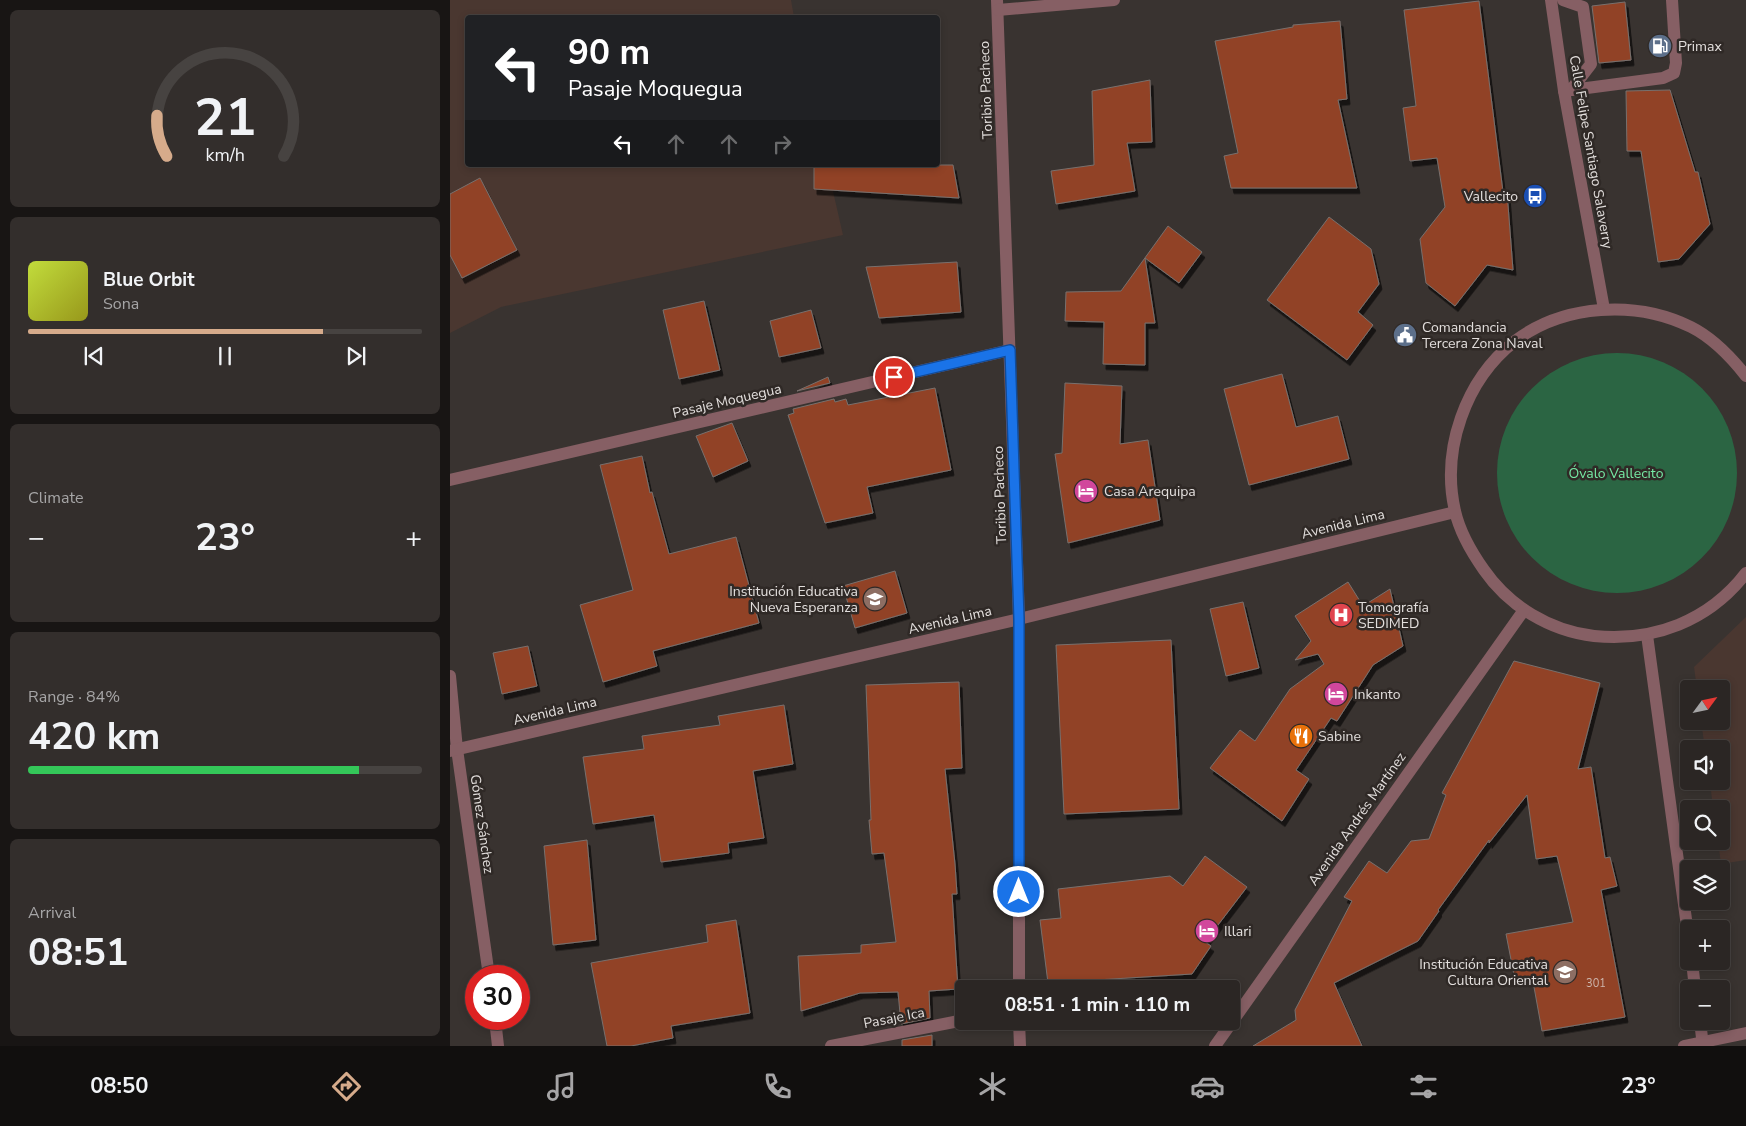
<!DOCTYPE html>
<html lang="en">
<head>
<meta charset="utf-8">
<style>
	:root { --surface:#2b2624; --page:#332e2c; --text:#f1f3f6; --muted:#a6a5a6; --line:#474341; --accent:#d6ab8b }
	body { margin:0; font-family:"Nunito Sans",sans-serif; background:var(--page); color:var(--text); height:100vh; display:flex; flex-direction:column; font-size:19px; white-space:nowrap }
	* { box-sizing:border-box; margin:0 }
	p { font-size:16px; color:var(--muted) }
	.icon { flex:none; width:28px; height:28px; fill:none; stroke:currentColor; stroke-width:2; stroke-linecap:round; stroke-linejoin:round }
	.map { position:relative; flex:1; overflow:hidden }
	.side { display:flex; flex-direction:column; gap:10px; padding:10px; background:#181514; width:450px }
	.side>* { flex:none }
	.hud { position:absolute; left:15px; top:15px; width:475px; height:152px; border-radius:5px; box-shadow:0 2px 8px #0003,0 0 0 1px var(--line); background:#202124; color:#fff; overflow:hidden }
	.needle { width:32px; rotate:57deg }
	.buttons { position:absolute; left:1230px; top:680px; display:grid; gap:10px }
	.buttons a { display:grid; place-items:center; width:50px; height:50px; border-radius:5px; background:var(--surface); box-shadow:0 2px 8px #0003,0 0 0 1px var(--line); font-size:25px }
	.speed { position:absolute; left:15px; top:965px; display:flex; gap:10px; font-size:25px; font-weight:700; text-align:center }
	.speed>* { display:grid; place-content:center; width:65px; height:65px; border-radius:50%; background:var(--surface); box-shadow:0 2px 8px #0003,0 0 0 1px var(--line); line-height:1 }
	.speed .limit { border:8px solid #d22; background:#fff; color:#111 }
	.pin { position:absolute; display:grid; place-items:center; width:42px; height:42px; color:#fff; margin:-21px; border:2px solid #fff; border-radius:50%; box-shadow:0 1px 5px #0007 }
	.me { position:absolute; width:55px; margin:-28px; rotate:0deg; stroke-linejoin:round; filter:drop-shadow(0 0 4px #0008) }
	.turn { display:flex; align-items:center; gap:18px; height:105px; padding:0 20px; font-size:22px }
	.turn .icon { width:65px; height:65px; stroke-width:2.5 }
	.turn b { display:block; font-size:35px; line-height:42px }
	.lanes { display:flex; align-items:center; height:48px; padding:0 20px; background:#0003; justify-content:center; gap:25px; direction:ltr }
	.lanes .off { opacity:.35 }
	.big { font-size:38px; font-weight:700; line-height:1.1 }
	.side .widget { flex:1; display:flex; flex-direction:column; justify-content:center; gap:8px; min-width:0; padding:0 18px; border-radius:8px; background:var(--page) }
	.side .dial { align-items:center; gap:0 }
	.dial svg { height:130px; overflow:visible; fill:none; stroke:var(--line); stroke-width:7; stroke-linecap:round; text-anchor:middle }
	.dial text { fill:var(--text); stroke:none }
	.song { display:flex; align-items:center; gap:15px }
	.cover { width:60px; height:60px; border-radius:8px; background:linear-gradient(135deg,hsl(70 70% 55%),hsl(60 70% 35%)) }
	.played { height:5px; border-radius:2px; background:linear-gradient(90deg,var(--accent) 75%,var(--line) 75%) }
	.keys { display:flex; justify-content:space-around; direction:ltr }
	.heat { display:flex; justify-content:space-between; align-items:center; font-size:28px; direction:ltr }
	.charge { height:8px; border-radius:4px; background:linear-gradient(90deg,#34c759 84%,var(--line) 0) }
	.trip { position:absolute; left:505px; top:980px; width:285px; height:50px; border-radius:5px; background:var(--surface); box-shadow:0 2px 8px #0003,0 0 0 1px var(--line); font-weight:700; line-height:50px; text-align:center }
	.tabs { display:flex; height:80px; justify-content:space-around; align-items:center; background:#110f0e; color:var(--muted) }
	.tabs .icon { width:35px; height:35px }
	.tabs .selected { color:var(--accent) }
	.tabs b { font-size:22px; color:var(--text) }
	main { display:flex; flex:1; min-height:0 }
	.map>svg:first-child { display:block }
	.education { fill:#4a3730 }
	.green { fill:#2b6543 }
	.building { fill:#914226; stroke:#78706d; filter:url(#shadow) }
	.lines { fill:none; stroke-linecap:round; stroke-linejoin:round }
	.service { stroke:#865f64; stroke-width:12 }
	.minor { stroke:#865f64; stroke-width:12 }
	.tertiary { stroke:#865f64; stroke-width:12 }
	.route-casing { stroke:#114b97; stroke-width:12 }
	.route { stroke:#1a73e8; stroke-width:9 }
	.labels { text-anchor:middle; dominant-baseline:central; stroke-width:5; stroke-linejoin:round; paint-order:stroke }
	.number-label { font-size:11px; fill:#ceb7ae }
	.poi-label { font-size:14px; fill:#e2dedc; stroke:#2f2926; text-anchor:start }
	.street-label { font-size:14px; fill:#e2dedc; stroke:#2f2926 }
	.park-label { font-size:14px; fill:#75e9a4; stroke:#2f2926 }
</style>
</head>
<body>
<main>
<section class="side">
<div class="widget dial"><svg viewBox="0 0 100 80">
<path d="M14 69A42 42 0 1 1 86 69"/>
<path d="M14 69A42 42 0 0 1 8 44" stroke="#d6ab8b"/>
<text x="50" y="56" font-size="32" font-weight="700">21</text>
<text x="50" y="72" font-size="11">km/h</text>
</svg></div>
<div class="widget">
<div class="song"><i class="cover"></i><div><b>Blue Orbit</b><p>Sona</p></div></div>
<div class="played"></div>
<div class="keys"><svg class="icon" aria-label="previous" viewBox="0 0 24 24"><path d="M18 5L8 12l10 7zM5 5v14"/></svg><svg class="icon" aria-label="pause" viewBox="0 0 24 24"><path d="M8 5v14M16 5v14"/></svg><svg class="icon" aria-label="next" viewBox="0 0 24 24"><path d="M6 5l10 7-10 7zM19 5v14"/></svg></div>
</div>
<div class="widget"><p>Climate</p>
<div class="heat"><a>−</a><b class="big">23°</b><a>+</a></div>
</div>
<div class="widget"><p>Range · 84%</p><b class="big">420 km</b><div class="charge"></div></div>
<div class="widget"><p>Arrival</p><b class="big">08:51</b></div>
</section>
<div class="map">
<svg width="1296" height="1046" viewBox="0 0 1296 1046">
	<defs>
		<filter id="shadow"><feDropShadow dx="3" dy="5.5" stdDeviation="0" flood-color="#0009"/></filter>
	</defs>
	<rect width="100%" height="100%" fill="#393330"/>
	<!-- education -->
	<g class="education">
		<polygon points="0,0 341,0 344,17 18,18 18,165 377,165 393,235 51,307 0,333"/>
		<polygon points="1296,617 1296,860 1271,864 1268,841 1271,841 1271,809 1263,809 1260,781 1271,781 1271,749 1255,749 1251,721 1271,721 1271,689 1247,689 1244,667"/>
	</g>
	<!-- green -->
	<circle class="green" cx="1167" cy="473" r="120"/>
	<!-- building -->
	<g class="building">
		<polygon points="1029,1 1053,192 1057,192 1063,270 1037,265 1005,306 976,283 970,239 995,207 987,158 960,161 953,108 966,106 954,10"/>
		<polygon points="1175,2 1181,60 1149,63 1142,6"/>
		<polygon points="890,21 897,99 888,100 907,188 781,188 774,156 788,153 765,41 843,27 843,25"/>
		<polygon points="700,80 702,142 677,143 685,191 606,204 601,171 644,165 642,91"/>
		<polygon points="1220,90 1245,172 1248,172 1260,224 1229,259 1208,262 1191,151 1177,151 1176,91"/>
		<polygon points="364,165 503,165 509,198 364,189"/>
		<polygon points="30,178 67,250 12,278 0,255 0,194"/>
		<polygon points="879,217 921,249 929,284 908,312 923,325 897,360 817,300"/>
		<polygon points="718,226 752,252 729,283 695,258 705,323 695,323 695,365 653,364 654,322 615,321 616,292 671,291"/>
		<polygon points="507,262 511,312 429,318 416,267"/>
		<polygon points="254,301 270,370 229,379 213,310"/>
		<polygon points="361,310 371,348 329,357 320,321"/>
		<polygon points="832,374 846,427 888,416 899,459 799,485 774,389"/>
		<polygon points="378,377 380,383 347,391"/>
		<polygon points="615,383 672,386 670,444 698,440 710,520 618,543 605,454 612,453"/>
		<polygon points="485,388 501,470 417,487 423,513 375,523 338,415 344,413 343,409 384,399 385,402 396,399 398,405"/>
		<polygon points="282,423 298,461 263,477 246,436"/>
		<polygon points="192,456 200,493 202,492 219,554 286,537 309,623 203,651 207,666 153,682 130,605 183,590 150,465"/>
		<polygon points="445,571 457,613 405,628 393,586"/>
		<polygon points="898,582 913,606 940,589 953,646 923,665 887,721 881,718 846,770 859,779 832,821 760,768 790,730 805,741 840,689 874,664 868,654 845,660 861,641 845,616"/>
		<polygon points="793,602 809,668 776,676 760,609"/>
		<polygon points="721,640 729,809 614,814 606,645"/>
		<polygon points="78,646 87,686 52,694 43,653"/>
		<polygon points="1064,661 1150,683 1128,769 1141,767 1155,858 1160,857 1167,886 1151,890 1175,1017 1092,1031 1082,976 1065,980 1056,934 1123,922 1107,856 1086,859 1077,795 1039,843 1039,840 988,910 989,911 968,941 884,983 912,1046 803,1046 846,1020 845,1010 902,901 894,897 919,861 937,873 961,841 979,839 996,795 992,793"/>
		<polygon points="509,682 512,768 495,769 505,864 507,894 502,894 508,989 479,991 480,1018 451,1024 448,992 410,993 351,1011 348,956 411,953 411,945 446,942 434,853 422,854 419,820 421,820 416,685"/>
		<polygon points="334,705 343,764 303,771 314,838 278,843 279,853 211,862 204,815 143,824 133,757 194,749 192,736 270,725 268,716"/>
		<polygon points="137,840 146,940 103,945 94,846"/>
		<polygon points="755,856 797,887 755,942 761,946 742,974 598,983 590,920 611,918 608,889 720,876 733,886"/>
		<polygon points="286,920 300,1013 221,1026 223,1038 181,1046 157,1046 141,963 258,942 256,925"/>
		<polygon points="482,1035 482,1046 452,1046 452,1040"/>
	</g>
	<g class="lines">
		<!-- service -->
		<g class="service">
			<polyline points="1113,0 1133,7 1141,64 1121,90"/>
			<polyline points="1114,91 1213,78 1224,73 1226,63 1222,0"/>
			<polyline points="381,1046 514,1020"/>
		</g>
		<!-- minor -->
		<g class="minor">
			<polyline points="547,0 569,619 569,989"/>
			<polyline points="548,10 664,0"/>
			<polyline points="0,480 560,350"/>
			<polyline points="1197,635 1239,941"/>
			<polyline points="0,676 7,749 39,976"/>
			<polyline points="0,751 569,619 1005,512"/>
			<polyline points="1242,961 1245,989"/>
			<polyline points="45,1019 48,1046"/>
			<polyline points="569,1021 570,1046"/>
			<polyline points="1250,1021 1253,1046"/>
			<polyline points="1234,1046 1296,1033"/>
		</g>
		<!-- tertiary -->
		<g class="tertiary">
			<polyline points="1101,0 1114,91 1154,309"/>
			<path d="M1296 376C1281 357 1263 338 1241 327 1186 300 1114 304 1065 341 1015 380 991 450 1005 511 1010 533 1022 553 1034 570 1059 606 1100 631 1144 636 1204 642 1259 621 1296 573"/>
			<polyline points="765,1046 1074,610"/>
		</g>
	</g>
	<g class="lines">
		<!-- route casing -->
		<g class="route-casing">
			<polyline id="route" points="444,377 560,350 569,619 569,892"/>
		</g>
		<!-- route -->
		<use href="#route" class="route"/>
	</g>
	<!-- icons -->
	<defs>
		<g id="fuel-disc" transform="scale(1.25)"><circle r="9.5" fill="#5c6f8a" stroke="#2f2926"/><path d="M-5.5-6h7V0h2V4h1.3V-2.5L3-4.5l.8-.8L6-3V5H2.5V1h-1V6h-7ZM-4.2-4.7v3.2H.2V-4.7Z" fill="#fff"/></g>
		<g id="bus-disc" transform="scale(1.25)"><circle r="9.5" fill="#1a4fb4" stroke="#2f2926"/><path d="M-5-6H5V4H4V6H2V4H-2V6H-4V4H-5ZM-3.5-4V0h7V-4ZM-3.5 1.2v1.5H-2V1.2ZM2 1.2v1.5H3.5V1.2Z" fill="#fff"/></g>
		<g id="civic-disc" transform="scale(1.25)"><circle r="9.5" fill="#5c6f8a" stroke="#2f2926"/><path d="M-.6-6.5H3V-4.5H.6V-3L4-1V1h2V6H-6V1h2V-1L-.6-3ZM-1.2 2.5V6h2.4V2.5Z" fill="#fff"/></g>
		<g id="hotel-disc" transform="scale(1.25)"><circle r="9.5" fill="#d1479c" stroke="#2f2926"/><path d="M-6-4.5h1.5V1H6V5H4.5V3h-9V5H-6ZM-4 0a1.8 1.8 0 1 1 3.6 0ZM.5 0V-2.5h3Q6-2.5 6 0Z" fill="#fff"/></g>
		<g id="school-disc" transform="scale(1.25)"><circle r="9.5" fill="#8d6e63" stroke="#2f2926"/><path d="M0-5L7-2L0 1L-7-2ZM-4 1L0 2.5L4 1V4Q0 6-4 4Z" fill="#fff"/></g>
		<g id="hospital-disc" transform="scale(1.25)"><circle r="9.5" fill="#e0444e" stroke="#2f2926"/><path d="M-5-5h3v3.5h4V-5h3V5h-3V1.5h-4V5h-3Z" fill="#fff"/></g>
		<g id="restaurant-disc" transform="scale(1.25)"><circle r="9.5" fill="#e8710a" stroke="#2f2926"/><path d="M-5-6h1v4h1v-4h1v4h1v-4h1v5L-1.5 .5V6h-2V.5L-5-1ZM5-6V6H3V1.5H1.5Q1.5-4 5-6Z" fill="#fff"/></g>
	</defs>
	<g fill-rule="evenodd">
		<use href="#fuel-disc" x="1210" y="46"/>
		<use href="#bus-disc" x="1085" y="196"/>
		<use href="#civic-disc" x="955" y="335"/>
		<use href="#hotel-disc" x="636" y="491"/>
		<use href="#school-disc" x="425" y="599"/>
		<use href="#hospital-disc" x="891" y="615"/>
		<use href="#hotel-disc" x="886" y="694"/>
		<use href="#restaurant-disc" x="851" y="736"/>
		<use href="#hotel-disc" x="757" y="931"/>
		<use href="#school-disc" x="1115" y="972"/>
	</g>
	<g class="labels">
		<!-- number labels -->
		<g class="number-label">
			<text x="1146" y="983">301</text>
		</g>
		<!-- poi labels -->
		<g class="poi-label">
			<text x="1228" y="46">Primax</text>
			<text x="1068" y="196" text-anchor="end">Vallecito</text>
			<text x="972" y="327">Comandancia<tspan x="972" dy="16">Tercera Zona Naval</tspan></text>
			<text x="654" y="491">Casa Arequipa</text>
			<text x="408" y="591" text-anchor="end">Institución Educativa<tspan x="408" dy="16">Nueva Esperanza</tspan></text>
			<text x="908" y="607">Tomografía<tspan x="908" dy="16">SEDIMED</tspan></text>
			<text x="904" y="694">Inkanto</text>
			<text x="868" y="736">Sabine</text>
			<text x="774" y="931">Illari</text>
			<text x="1098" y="964" text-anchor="end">Institución Educativa<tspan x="1098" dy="16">Cultura Oriental</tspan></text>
		</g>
		<!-- street labels -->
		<g class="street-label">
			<text transform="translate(536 90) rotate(-92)">Toribio Pacheco</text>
			<text transform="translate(1141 152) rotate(80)">Calle Felipe Santiago Salaverry</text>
			<text transform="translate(277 401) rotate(-13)">Pasaje Moquegua</text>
			<text transform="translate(550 495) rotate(-92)">Toribio Pacheco</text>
			<text transform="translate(893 524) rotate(-14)">Avenida Lima</text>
			<text transform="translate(500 620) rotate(-13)">Avenida Lima</text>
			<text transform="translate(105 711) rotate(-13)">Avenida Lima</text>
			<text transform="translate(907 819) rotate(-55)">Avenida Andrés Martínez</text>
			<text transform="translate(32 824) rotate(82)">Gómez Sánchez</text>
			<text transform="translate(444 1018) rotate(-11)">Pasaje Ica</text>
		</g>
		<!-- park labels -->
		<g class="park-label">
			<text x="1166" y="473">Óvalo Vallecito</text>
		</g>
	</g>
</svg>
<div class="buttons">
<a><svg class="needle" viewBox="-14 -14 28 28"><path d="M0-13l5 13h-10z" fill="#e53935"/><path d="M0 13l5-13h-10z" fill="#a6a5a6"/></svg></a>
<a><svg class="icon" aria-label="sound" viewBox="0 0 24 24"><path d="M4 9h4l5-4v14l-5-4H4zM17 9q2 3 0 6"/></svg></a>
<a><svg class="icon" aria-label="search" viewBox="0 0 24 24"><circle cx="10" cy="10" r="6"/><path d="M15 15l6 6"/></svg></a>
<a><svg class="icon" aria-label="layers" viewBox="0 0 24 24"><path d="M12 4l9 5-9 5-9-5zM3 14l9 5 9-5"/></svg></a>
<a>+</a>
<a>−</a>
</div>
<div class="speed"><div class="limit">30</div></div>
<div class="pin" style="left:444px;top:377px;background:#d93025"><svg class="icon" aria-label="arrive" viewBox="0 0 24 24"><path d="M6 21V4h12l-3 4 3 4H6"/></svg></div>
<svg class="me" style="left:569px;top:892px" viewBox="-20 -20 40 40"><circle r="17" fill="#1a73e8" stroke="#fff" stroke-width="3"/><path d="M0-11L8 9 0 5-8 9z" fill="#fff"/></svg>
<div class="trip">08:51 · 1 min · 110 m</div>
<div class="hud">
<div class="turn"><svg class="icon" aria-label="left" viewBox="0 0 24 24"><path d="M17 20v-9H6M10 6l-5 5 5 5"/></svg><div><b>90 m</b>Pasaje Moquegua</div></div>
<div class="lanes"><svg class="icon" aria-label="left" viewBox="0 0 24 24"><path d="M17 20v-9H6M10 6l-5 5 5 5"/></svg><svg class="icon off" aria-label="ahead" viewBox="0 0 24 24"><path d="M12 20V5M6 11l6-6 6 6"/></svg><svg class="icon off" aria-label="ahead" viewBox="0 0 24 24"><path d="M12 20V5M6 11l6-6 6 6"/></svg><svg class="icon off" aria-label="right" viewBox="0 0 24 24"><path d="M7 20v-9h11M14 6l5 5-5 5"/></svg></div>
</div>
</div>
</main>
<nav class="tabs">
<b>08:50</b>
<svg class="icon selected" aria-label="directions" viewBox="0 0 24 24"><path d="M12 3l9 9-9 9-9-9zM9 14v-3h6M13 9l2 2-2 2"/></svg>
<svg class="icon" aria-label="music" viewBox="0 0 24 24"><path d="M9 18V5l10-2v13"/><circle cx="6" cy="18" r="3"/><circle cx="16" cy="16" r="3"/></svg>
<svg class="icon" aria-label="phone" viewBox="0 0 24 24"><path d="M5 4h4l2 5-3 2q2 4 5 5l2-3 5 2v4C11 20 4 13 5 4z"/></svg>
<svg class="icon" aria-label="climate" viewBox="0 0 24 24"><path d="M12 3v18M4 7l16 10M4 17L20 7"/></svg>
<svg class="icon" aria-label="car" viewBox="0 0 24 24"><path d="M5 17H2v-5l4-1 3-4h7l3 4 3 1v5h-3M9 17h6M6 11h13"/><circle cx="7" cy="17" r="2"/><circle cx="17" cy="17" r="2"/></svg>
<svg class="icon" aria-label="filters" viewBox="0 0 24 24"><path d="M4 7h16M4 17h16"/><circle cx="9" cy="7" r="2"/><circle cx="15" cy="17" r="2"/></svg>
<b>23°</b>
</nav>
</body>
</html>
